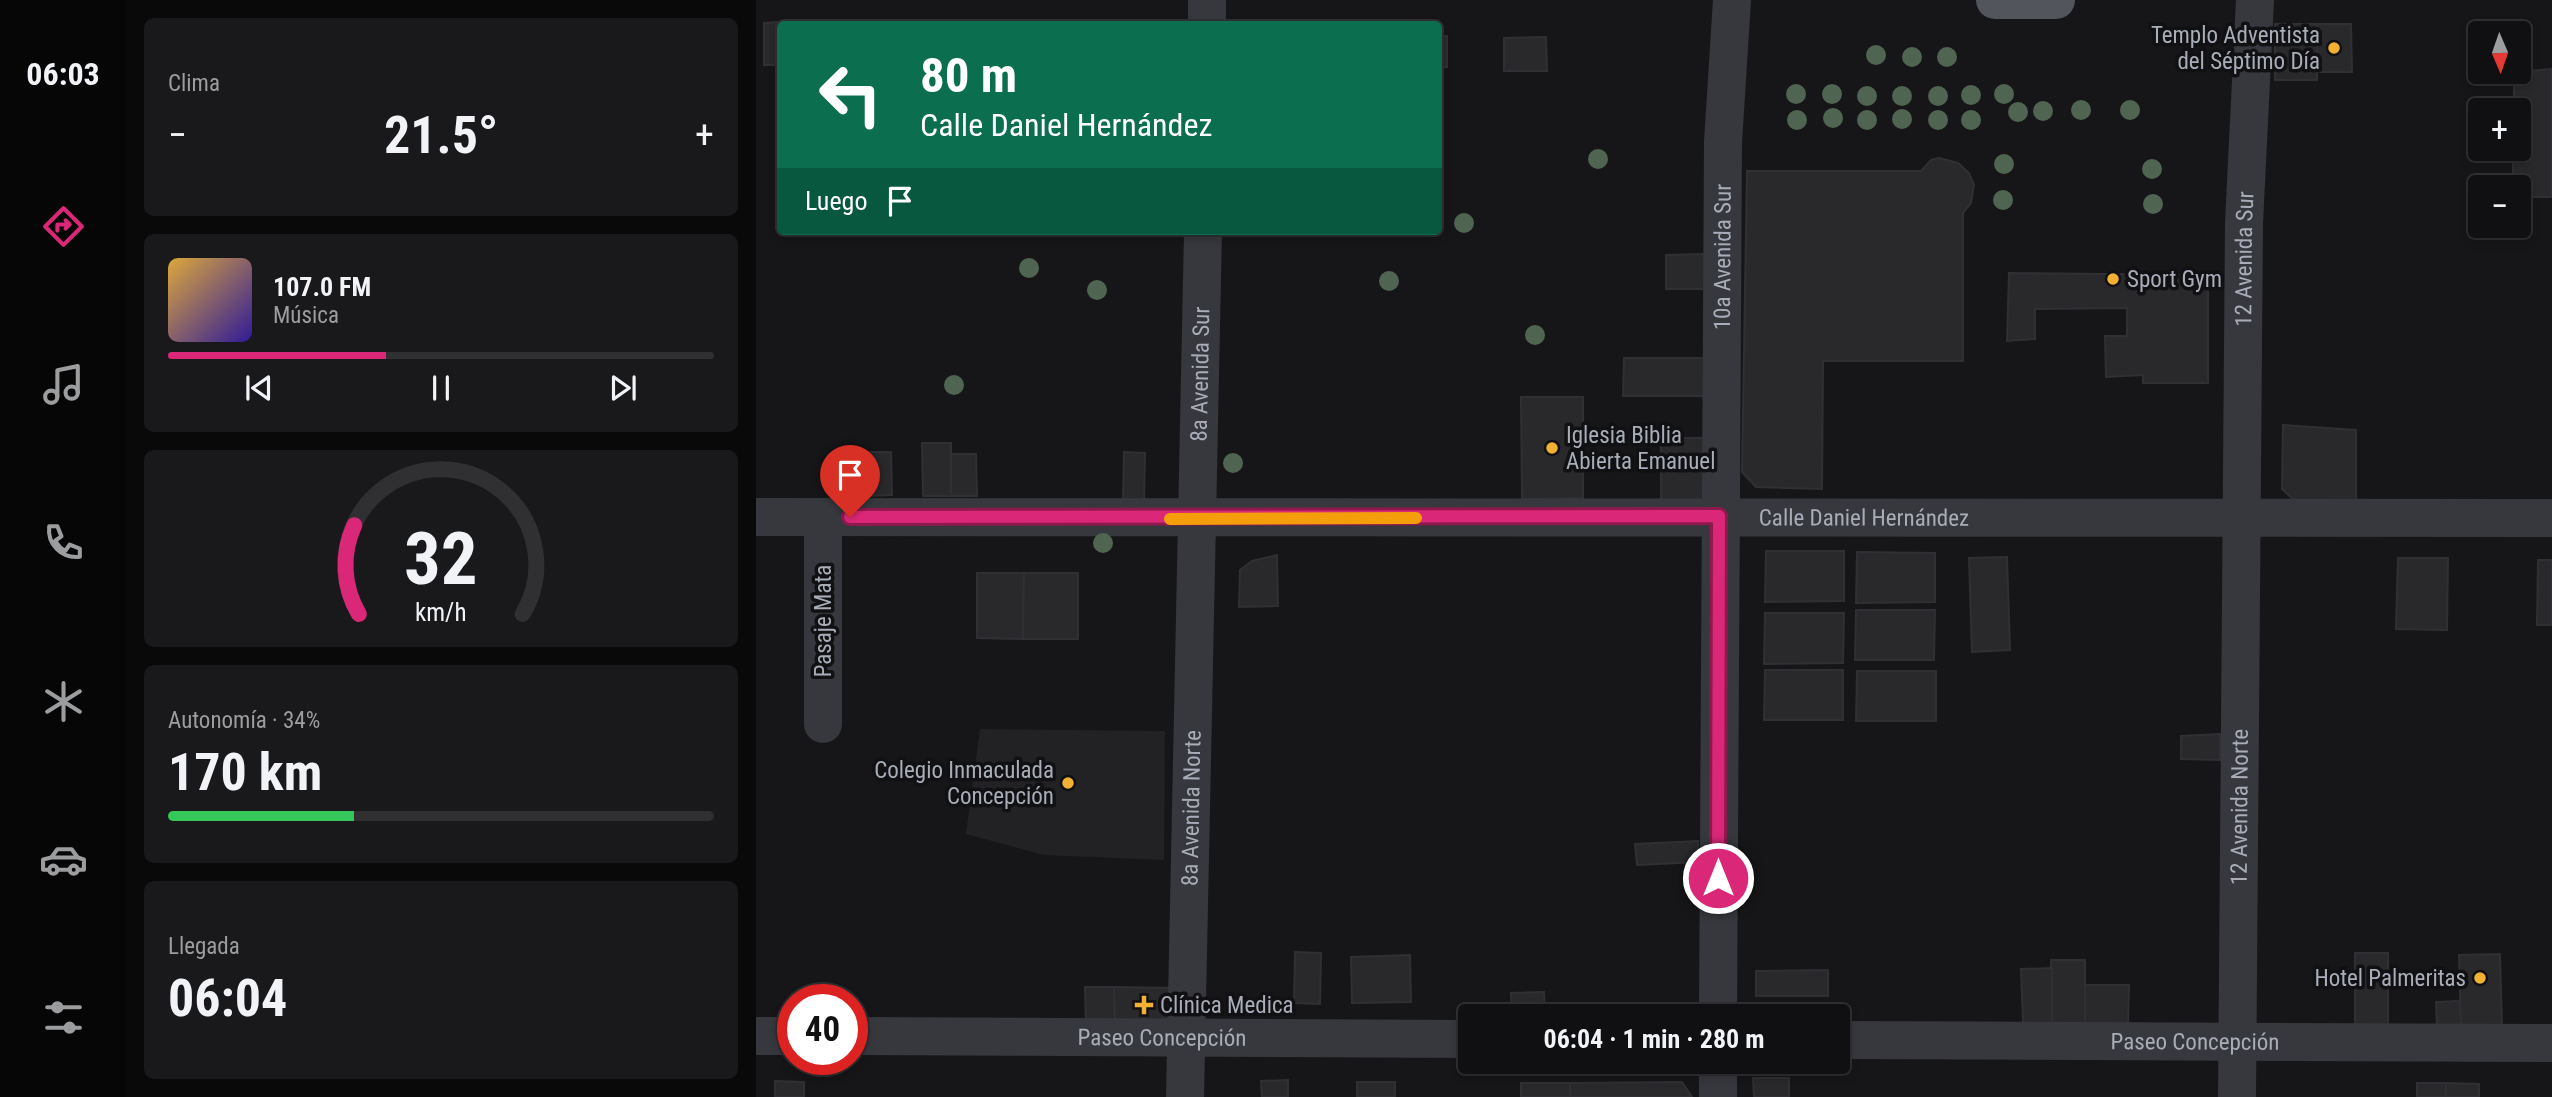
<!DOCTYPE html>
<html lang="es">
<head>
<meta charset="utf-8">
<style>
	:root { --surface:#101012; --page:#19191b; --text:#f1f3f6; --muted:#9c9d9f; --line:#303032; --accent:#db2777 }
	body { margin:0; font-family:"Roboto Condensed",sans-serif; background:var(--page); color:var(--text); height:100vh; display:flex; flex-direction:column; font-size:26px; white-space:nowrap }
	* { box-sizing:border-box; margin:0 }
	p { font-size:23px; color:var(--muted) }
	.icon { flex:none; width:38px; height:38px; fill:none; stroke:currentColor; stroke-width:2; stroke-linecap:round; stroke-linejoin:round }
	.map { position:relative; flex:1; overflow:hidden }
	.sheet { display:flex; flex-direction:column; gap:18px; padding:18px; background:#09090a; width:630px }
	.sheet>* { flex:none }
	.banner { position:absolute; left:21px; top:21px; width:665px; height:214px; border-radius:7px; box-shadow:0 4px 10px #0003,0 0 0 2px var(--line); background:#0b6e4f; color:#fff; overflow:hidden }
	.needle { width:46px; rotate:178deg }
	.fabs { position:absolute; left:1712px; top:21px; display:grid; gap:14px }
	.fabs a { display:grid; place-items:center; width:63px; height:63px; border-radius:7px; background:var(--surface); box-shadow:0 4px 10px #0003,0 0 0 2px var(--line); font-size:35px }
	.speed { position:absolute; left:21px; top:984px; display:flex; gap:14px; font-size:35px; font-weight:700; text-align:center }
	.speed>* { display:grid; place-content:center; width:91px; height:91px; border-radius:50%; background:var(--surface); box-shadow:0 4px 10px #0003,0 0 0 2px var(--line); line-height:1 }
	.speed .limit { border:10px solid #d22; background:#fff; color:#111 }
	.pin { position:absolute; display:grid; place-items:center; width:60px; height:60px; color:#fff; margin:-72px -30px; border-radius:50% 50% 50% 0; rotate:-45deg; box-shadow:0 0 7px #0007 }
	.pin .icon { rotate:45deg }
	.me { position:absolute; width:77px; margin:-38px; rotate:0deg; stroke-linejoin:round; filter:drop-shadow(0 0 5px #0008) }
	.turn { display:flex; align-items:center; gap:24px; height:147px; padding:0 28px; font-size:32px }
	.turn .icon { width:91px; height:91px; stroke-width:2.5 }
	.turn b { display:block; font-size:49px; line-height:60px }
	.then { display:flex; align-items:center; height:66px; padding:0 28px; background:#0003; gap:14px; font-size:26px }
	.big { font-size:52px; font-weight:700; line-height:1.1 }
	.sheet .tile { flex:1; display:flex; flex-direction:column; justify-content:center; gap:10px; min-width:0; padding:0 24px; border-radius:10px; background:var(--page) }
	.sheet .dial { align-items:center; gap:0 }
	.dial svg { height:182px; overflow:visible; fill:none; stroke:var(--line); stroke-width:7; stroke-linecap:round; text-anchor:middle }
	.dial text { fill:var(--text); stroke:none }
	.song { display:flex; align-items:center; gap:21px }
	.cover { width:84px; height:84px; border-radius:10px; background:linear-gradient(135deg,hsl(40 70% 55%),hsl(250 70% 35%)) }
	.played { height:7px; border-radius:4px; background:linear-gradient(90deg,var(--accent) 40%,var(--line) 40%) }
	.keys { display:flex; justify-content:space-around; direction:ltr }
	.heat { display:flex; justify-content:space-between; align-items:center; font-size:38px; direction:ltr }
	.charge { height:10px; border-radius:5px; background:linear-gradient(90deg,#34c759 34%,var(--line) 0) }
	.trip { position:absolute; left:702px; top:1004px; width:392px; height:70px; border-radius:7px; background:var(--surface); box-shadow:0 4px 10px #0003,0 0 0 2px var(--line); font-weight:700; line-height:70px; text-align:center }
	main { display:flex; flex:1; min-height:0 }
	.tabs { display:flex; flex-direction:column; width:126px; justify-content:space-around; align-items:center; background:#060607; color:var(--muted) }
	.tabs .icon { width:49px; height:49px }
	.tabs .on { color:var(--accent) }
	.tabs b { font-size:32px; color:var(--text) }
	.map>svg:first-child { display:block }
	.built { fill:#222225 }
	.building { fill:#29292c; stroke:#303034; stroke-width:2 }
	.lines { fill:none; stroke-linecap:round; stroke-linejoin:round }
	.minor { stroke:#37383d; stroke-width:38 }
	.major { stroke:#53555c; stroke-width:38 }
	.tree { fill:#506452 }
	.route-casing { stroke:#8e194d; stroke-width:18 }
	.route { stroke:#db2777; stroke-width:12 }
	.slow { stroke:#f59e0b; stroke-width:12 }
	.poi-dot { fill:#f2b134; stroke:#111113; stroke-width:2.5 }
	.labels { text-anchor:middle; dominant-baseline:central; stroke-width:7; stroke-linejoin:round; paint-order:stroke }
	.poi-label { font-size:23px; fill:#a8adb8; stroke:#111113; text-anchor:end }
	.street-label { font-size:23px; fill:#a8adb8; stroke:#111113 }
</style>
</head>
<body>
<main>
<nav class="tabs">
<b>06:03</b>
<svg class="icon on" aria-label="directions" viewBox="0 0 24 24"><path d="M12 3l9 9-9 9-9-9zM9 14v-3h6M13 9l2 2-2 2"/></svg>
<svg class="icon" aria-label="music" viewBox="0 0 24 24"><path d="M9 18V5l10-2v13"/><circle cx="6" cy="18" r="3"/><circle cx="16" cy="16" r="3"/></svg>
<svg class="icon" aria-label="phone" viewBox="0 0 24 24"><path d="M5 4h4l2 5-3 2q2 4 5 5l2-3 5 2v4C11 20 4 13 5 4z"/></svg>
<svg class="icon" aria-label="climate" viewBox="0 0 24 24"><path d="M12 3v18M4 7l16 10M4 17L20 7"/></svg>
<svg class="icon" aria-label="car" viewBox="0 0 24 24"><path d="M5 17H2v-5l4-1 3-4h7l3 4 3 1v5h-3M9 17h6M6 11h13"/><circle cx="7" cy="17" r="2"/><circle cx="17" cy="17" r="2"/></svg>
<svg class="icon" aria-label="filters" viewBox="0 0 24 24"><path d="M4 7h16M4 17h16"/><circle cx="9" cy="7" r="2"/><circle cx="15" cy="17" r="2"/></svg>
</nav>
<section class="sheet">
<div class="tile"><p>Clima</p>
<div class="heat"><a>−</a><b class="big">21.5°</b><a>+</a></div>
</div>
<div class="tile">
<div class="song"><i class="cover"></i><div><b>107.0 FM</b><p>Música</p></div></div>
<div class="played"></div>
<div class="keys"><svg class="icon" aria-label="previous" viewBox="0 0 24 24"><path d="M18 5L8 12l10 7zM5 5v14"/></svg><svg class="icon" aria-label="pause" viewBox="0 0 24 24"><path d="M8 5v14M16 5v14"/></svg><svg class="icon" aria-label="next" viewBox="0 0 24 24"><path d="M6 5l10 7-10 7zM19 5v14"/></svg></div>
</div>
<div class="tile dial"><svg viewBox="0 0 100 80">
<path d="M14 69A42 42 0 1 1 86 69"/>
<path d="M14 69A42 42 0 0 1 12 30" stroke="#db2777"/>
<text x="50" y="56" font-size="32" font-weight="700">32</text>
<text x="50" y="72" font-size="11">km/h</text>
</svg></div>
<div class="tile"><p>Autonomía · 34%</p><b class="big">170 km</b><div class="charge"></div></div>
<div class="tile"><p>Llegada</p><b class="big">06:04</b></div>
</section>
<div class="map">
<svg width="1796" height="1097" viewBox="0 0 1796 1097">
	<rect width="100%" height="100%" fill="#161618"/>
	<!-- built -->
	<polygon class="built" points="224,729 409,731 408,860 288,855 210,834"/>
	<!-- building -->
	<g class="building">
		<polygon points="22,22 23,65 8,65 8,23"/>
		<polygon points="22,22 51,22 51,24 24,24 24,78"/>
		<polygon points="591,22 669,24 591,24"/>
		<rect x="1519" y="24" width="42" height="56"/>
		<polygon points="1561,24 1595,24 1596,72 1561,72"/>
		<polygon points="682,36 691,36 691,67 682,68"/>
		<polygon points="790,37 791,71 748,71 748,38"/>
		<polygon points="1796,69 1796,197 1762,197 1762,187 1757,187 1757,149 1762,149 1762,110 1758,110 1758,72"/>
		<polygon points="1183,158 1202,163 1213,173 1218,185 1215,203 1207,213 1207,361 1067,361 1066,489 1000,487 986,472 991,171 1165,171 1175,160"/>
		<polygon points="949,254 949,289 910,289 910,255"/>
		<polygon points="1253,273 1452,275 1452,383 1387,383 1387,375 1350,377 1349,336 1371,336 1371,308 1279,309 1279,339 1251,341"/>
		<polygon points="868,358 955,358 955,396 867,396"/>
		<polygon points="765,397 827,397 827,498 766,499"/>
		<polygon points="1527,425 1600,430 1600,503 1539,501 1526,489"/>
		<rect x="905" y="438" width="49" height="30"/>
		<polygon points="166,443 195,443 195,496 167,496"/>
		<polygon points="110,452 135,452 136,495 111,496"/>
		<polygon points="368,452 389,453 388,501 367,501"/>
		<polygon points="195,454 220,454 221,496 195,496"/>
		<polygon points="905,468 954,468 954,502 905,503"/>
		<polygon points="1010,551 1088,551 1088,601 1009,602"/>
		<polygon points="1101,552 1179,553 1179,602 1100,603"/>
		<polygon points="521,555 522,606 483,607 484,570 496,561"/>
		<polygon points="1251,557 1254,650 1216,652 1213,558"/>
		<polygon points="1642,558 1692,558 1691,630 1640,629"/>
		<polygon points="1782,560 1796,560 1796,625 1781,625"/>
		<polygon points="221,573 268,573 267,639 221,638"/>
		<polygon points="268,573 322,573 322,639 267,639"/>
		<polygon points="1100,610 1179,610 1178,660 1099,660"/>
		<polygon points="1009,613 1088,613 1087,663 1008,664"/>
		<polygon points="1009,670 1087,670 1087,720 1008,720"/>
		<polygon points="1101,671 1180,671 1180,721 1100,721"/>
		<polygon points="1464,734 1464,760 1425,759 1425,736"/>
		<polygon points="942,841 943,862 881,865 879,844"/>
		<polygon points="539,952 565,953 564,1004 538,1003"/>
		<rect x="1599" y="953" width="33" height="71"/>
		<polygon points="1744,954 1746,1026 1705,1027 1703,955"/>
		<polygon points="654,955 655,1002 596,1003 595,957"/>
		<polygon points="1295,960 1329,960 1329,1025 1296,1025"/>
		<polygon points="1296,968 1296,1025 1267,1024 1265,969"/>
		<polygon points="1072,970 1072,996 1000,996 1000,971"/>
		<polygon points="1329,985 1373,985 1372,1025 1329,1025"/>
		<polygon points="329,987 358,987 359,1024 330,1025"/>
		<polygon points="358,987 419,988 417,1022 359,1024"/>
		<polygon points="788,992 789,1017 756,1017 755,993"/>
		<polygon points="1704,1001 1705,1027 1681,1028 1680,1002"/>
		<polygon points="997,1078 1033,1078 1033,1097 998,1097"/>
		<polygon points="532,1080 532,1097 506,1097 505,1081"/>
		<polygon points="19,1081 48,1082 48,1097 19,1097"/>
		<rect x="601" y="1082" width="38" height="15"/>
		<polygon points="926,1082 936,1097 814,1097 814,1083"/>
		<rect x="765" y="1083" width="49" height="14"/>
		<rect x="1661" y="1083" width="29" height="14"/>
		<polygon points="1690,1083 1723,1084 1723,1097 1690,1097"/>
	</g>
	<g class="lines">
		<!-- minor -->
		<g class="minor">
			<polyline points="451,24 451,0"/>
			<path id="s1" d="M0 517 1796 518"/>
			<polyline points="67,724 67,517"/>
			<path id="s2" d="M962 1017 967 142 976 0"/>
			<polyline points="0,1036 37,1036"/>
			<path id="s3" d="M96 1036 714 1039"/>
			<path id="s4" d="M1082 1040 1796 1043"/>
			<polyline points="962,1062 962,1097"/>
			<path id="s5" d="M429 1097 447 231"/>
			<path id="s6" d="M1481 1097 1488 223 1499 0"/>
		</g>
		<!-- major -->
		<polyline class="major" points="1239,0 1300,0"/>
	</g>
	<!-- trees -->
	<g class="tree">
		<circle cx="1120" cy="55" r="10"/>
		<circle cx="1156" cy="57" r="10"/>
		<circle cx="1191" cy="57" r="10"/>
		<circle cx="1040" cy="94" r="10"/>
		<circle cx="1076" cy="94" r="10"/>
		<circle cx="1248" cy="94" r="10"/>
		<circle cx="1215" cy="95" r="10"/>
		<circle cx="1111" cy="96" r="10"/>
		<circle cx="1146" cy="96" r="10"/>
		<circle cx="1182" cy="96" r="10"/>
		<circle cx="1325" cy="110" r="10"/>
		<circle cx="1374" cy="110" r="10"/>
		<circle cx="1287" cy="111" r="10"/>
		<circle cx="1262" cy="112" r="10"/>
		<circle cx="1077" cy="118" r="10"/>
		<circle cx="1146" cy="119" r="10"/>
		<circle cx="1041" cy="120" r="10"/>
		<circle cx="1111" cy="120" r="10"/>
		<circle cx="1182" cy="120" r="10"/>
		<circle cx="1215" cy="120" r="10"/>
		<circle cx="842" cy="159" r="10"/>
		<circle cx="1248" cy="164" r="10"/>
		<circle cx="1396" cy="169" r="10"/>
		<circle cx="1247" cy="200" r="10"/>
		<circle cx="1397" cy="204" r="10"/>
		<circle cx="708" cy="223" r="10"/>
		<circle cx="273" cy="268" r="10"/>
		<circle cx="633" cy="281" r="10"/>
		<circle cx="341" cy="290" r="10"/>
		<circle cx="779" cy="335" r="10"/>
		<circle cx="198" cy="385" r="10"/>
		<circle cx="477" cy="463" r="10"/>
		<circle cx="347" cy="543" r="10"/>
	</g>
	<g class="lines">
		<!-- route casing -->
		<g class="route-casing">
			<polyline id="route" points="94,517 963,516 962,878"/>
		</g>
		<!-- route -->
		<use href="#route" class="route"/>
		<!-- slow -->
		<polyline class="slow" points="414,519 660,518"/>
	</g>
	<!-- markers -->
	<g class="poi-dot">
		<circle cx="1578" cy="48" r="7"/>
		<circle cx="1357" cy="279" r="7"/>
		<circle cx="796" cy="448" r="7"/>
		<circle cx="312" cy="783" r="7"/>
		<circle cx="1724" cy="978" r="7"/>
		<path d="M384.5 994.5h7v7h7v7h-7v7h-7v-7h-7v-7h7z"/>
	</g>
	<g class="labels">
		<!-- poi labels -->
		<g class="poi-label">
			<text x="1564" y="35">Templo Adventista<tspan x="1564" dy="26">del Séptimo Día</tspan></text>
			<text x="1371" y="279" text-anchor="start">Sport Gym</text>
			<text x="810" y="435" text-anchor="start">Iglesia Biblia<tspan x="810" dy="26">Abierta Emanuel</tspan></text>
			<text x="298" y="770">Colegio Inmaculada<tspan x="298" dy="26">Concepción</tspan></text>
			<text x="1710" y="978">Hotel Palmeritas</text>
			<text x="404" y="1005" text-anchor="start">Clínica Medica</text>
		</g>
		<!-- street labels -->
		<g class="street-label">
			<text stroke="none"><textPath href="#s2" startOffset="760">10a Avenida Sur</textPath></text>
			<text stroke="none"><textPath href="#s6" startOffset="838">12 Avenida Sur</textPath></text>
			<text stroke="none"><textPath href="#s5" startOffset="723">8a Avenida Sur</textPath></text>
			<text stroke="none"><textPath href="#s1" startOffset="1108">Calle Daniel Hernández</textPath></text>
			<text transform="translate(67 621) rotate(-90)">Pasaje Mata</text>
			<text stroke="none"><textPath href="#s6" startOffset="290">12 Avenida Norte</textPath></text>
			<text stroke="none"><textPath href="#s5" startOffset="289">8a Avenida Norte</textPath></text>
			<text stroke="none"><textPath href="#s3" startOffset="310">Paseo Concepción</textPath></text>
			<text stroke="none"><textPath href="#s4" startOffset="357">Paseo Concepción</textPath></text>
		</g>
	</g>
</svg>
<div class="fabs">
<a><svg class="needle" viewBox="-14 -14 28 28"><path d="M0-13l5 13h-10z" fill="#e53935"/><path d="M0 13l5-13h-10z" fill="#9c9d9f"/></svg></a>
<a>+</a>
<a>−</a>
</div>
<div class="speed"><div class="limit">40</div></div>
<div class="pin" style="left:94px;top:517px;background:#d93025"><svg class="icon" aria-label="arrive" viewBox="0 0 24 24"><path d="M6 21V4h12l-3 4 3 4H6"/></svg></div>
<svg class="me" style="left:962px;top:878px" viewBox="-20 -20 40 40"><circle r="17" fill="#db2777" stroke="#fff" stroke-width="3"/><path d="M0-11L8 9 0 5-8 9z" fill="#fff"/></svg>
<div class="trip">06:04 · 1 min · 280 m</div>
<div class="banner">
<div class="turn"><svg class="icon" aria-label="left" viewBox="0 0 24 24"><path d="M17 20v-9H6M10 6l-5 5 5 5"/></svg><div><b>80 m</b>Calle Daniel Hernández</div></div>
<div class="then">Luego<svg class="icon" aria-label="arrive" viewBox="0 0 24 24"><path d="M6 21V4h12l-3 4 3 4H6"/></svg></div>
</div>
</div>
</main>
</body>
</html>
